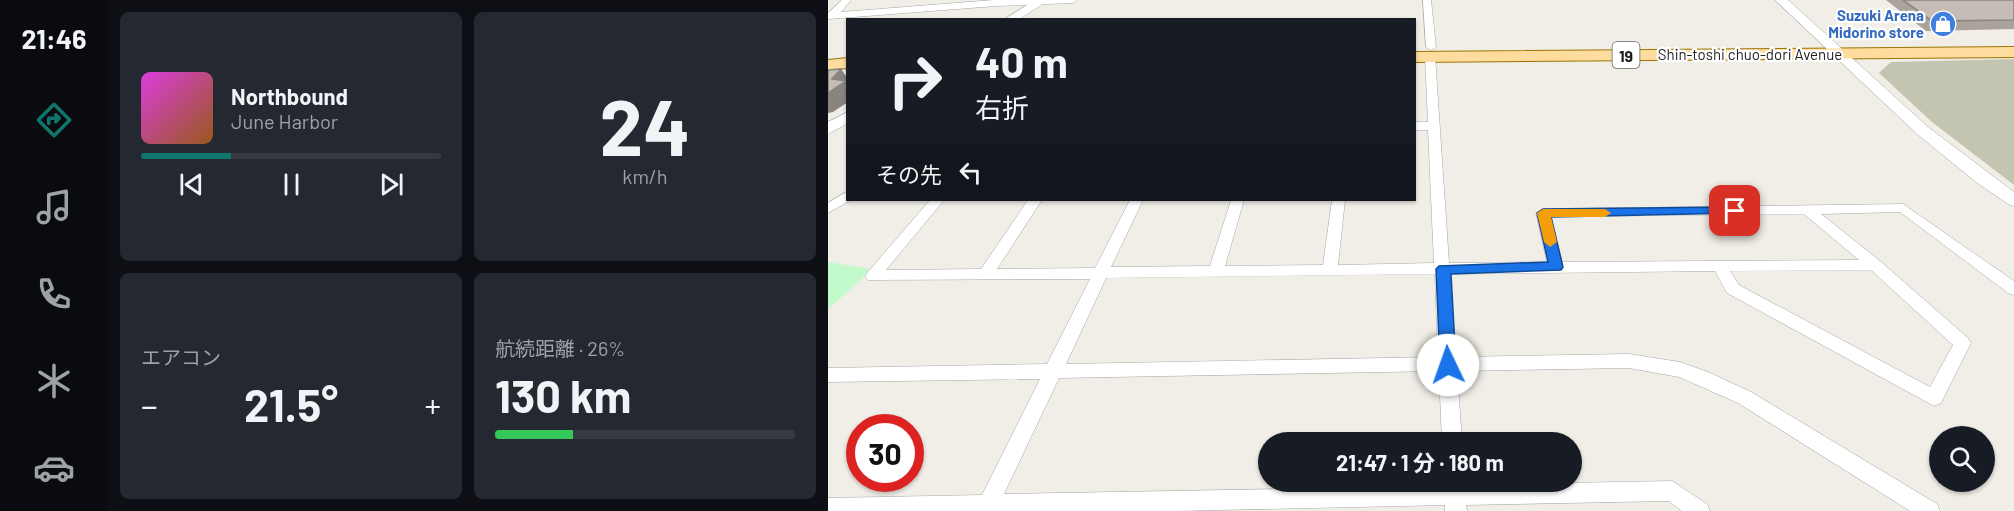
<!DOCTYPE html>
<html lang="ja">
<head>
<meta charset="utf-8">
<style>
	:root { --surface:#171b24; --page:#242831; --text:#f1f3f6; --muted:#9ea1a6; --line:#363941; --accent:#0f766e }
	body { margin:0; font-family:Barlow,"Noto Sans JP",sans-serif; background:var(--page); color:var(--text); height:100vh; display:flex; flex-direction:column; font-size:22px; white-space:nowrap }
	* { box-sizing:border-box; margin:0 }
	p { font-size:20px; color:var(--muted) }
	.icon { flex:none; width:33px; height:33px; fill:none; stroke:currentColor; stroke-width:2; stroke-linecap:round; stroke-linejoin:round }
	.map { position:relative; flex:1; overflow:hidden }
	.drawer { display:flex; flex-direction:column; gap:12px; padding:12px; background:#0d0f14; width:720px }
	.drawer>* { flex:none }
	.top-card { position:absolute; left:18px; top:18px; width:570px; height:183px; border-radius:0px; box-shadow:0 2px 4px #0004; background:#171b24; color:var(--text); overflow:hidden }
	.tools { position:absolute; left:1101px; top:426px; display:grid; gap:12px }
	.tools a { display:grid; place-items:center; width:66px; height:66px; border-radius:50%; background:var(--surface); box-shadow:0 2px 4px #0004; font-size:30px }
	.speed { position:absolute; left:18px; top:414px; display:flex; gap:12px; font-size:30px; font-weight:700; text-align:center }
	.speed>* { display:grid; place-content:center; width:78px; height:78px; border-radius:50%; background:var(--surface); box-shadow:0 2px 4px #0004; line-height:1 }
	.speed .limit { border:9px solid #d22; background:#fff; color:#111 }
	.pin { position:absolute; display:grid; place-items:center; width:51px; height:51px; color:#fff; margin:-26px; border-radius:12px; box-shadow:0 3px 9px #0006 }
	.me { position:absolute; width:66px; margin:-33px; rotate:357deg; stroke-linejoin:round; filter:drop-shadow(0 0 4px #0008) }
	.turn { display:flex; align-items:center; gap:21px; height:126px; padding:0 30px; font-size:27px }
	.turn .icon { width:78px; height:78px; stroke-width:2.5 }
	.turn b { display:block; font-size:42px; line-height:51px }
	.then { display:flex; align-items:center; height:57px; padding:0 30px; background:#0003; gap:12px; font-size:22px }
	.big { font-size:45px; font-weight:700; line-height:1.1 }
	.drawer .widget { flex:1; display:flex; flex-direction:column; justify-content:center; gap:9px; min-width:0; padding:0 21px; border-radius:9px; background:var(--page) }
	.drawer .dial { align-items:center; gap:0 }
	.dial b { font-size:78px; line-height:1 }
	.song { display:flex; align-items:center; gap:18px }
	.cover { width:72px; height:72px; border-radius:9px; background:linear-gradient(135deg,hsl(300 70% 55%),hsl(30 70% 35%)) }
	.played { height:6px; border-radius:3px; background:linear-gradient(90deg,var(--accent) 30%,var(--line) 30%) }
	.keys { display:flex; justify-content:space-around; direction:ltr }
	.heat { display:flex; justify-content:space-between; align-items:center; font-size:33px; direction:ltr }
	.charge { height:9px; border-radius:4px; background:linear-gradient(90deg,#34c759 26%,var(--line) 0) }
	.drawer .tiles { flex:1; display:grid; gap:12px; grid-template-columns:repeat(2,1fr) }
	.trip { position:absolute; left:430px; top:432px; width:324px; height:60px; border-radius:30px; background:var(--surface); box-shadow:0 2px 4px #0004; font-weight:700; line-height:60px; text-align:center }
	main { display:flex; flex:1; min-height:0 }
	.tabs { display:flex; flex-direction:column; width:108px; justify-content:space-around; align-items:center; background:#090b0e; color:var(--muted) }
	.tabs .icon { width:42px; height:42px }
	.tabs .selected { color:var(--accent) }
	.tabs b { font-size:27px; color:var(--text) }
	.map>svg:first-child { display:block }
	.construction { fill:#c3c5b1 }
	.park { fill:#c3facc }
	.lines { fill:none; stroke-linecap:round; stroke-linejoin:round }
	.minor-casing { stroke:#a6a6a6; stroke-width:1 }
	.tertiary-casing { stroke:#a6a6a6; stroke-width:1 }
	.primary-casing { stroke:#9b7500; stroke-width:2 }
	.minor { fill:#fff; fill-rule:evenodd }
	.tertiary { fill:#fff; fill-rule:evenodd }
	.primary { fill:#fddc9e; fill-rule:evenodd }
	.wall { fill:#a9a39c }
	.shaded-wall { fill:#8a847f }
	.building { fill:#c5bdb5; stroke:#8a847f; stroke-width:1.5 }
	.route { fill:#1a73e8; stroke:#114b97; stroke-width:1.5 }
	.slow { fill:#f59e0b }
	.labels { text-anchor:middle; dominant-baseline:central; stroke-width:4.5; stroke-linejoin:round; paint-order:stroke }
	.far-shop-label { font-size:15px; font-weight:bold; fill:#366cbe; stroke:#fff; text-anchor:end }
	.far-street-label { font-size:15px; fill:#1f1f1f; stroke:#fff }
	.shield { fill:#fff; stroke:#626262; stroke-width:1.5 }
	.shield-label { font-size:16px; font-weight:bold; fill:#1f1f1f }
</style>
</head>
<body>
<main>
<nav class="tabs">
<b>21:46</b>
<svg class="icon selected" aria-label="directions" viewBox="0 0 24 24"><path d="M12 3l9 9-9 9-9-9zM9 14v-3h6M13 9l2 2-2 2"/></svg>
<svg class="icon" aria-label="music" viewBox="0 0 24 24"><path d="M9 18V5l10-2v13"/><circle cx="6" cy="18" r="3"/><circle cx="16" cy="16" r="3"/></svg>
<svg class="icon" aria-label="phone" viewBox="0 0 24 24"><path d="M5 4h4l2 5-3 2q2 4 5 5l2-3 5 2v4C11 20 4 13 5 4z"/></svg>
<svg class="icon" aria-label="climate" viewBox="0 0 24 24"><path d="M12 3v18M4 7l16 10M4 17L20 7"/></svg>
<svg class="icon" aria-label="car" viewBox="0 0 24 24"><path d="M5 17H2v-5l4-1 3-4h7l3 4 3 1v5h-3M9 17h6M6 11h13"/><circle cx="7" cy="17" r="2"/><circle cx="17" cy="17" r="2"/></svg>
</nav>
<section class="drawer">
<div class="tiles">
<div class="widget">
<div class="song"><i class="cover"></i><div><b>Northbound</b><p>June Harbor</p></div></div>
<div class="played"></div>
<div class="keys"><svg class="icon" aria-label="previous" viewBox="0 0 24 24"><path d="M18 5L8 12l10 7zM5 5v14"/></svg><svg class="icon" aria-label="pause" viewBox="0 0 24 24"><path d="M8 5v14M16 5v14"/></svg><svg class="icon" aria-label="next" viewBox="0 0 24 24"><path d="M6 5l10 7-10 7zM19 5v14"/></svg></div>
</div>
<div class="widget dial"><b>24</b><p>km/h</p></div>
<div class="widget"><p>エアコン</p>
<div class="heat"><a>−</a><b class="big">21.5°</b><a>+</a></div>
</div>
<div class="widget"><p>航続距離 · 26%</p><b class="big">130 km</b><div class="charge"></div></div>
</div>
</section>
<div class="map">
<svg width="1186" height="511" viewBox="0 0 1186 511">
	<rect width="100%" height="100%" fill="#f0eee6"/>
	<!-- construction -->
	<polygon class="construction" points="1186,59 1186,185 1104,122 1051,73 1063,62"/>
	<!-- park -->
	<polygon class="park" points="0,262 42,269 33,280 0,309"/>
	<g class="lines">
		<!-- minor casing -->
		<g class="minor-casing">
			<g id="minor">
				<polygon points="14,0 23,0 13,12 166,0 249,0 245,3 168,6 0,19 0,13"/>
				<polygon points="595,0 603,0 608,47 603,50 598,47"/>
				<path d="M602 53 607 56 621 263 719 262 708 213 715 209 1075 204 1186 281V295L1180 293 1072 212 993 214 1052 261 1140 338 1143 343 1113 403 1106 406 899 293 887 271 622 274 628 357 801 354 852 362 880 372 923 392 1109 504 1112 511H1082L910 403 851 377 801 368 629 371 634 442H614L611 371 231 378 176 494 616 486V482H636L637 485 844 481 879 504 882 511H854L841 501 638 505 639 511H617V505L348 511H0V498L154 495 212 379 0 382V368L219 364 262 279 40 280 37 276 40 272 102 200H116L58 270 153 269 200 200H214L169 269 267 268 302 200H315L283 267 382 266 403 200H416L397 266 495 265 504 200H517L510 265 606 263 600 130H586V122H600L597 56ZM976 214 1031 260 734 262 723 217ZM1043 270 1125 345 1102 387 911 285 902 271ZM607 274 610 357 238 364 278 278Z"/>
				<polygon points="20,191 20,200 23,200 0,213 0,203"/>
			</g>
		</g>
		<!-- tertiary casing -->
		<g class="tertiary-casing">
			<g id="tertiary">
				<polygon points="207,0 221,0 190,20 175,20"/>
				<polygon points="947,0 960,0 1100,127 1186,192 1186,206 1180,204 1148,182 1089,134"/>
				<polygon points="20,112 20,123 0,134 0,122"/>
			</g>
		</g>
		<!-- primary casing -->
		<g class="primary-casing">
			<g id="primary">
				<polygon points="1186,47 1186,57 586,62 586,52"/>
				<polygon points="20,58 20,68 0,70 0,60"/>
			</g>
		</g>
		<!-- minor -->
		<use href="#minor" class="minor"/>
		<!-- tertiary -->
		<use href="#tertiary" class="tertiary"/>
		<!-- primary -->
		<use href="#primary" class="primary"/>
	</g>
	<!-- wall -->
	<polygon class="wall" points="1058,0 1186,0 1186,29 1098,31"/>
	<!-- shaded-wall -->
	<polygon class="shaded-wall" points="13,69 20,79 20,102 5,112 0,113 0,93 4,79"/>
	<!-- building -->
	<g class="building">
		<polygon points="1075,0 1186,0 1186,20 1104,21"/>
		<polygon points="13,69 4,79 18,81 0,93 0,70"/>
	</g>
	<!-- route -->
	<polygon class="route" points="907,207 914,211 912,213 723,217 735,267 733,270 623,274 628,365 625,370 620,371 614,370 612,365 608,269 611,266 720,262 709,213 715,209"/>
	<!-- slow -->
	<polygon class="slow" points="715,209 777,209 783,213 777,217 723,217 729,242 722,247 716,242 709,213"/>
	<!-- icons -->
	<defs>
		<g id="shop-disc" transform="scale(1.35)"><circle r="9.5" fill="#3f7fe0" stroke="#fff"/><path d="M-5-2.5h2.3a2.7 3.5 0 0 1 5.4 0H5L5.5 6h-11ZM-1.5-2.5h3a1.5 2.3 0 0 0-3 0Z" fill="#fff"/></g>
	</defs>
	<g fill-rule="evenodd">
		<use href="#shop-disc" x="1115" y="24"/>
	</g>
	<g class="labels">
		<!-- far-shop labels -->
		<g class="far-shop-label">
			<text x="1096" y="15">Suzuki Arena<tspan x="1096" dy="17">Midorino store</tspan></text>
		</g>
		<!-- far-street labels -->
		<g class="far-street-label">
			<text x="922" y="54">Shin-toshi chuo-dori Avenue</text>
		</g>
		<!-- shield labels -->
		<rect class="shield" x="784.5" y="42" width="27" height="26" rx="4.5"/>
		<g class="shield-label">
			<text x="798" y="55">19</text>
		</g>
	</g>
</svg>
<div class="tools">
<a><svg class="icon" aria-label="search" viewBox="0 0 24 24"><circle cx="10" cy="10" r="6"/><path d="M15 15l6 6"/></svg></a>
</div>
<div class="speed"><div class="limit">30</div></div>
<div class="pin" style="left:907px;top:211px;background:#d93025"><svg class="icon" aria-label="arrive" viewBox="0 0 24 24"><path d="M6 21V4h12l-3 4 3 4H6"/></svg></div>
<svg class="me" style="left:620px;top:365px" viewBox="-20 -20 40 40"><circle r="19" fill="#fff"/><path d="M0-13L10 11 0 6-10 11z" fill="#1a73e8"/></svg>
<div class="trip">21:47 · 1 分 · 180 m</div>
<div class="top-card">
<div class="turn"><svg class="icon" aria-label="right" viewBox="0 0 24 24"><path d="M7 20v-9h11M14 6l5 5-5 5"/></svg><div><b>40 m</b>右折</div></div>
<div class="then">その先<svg class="icon" aria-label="left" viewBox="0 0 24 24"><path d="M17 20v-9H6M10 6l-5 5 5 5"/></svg></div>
</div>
</div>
</main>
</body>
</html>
